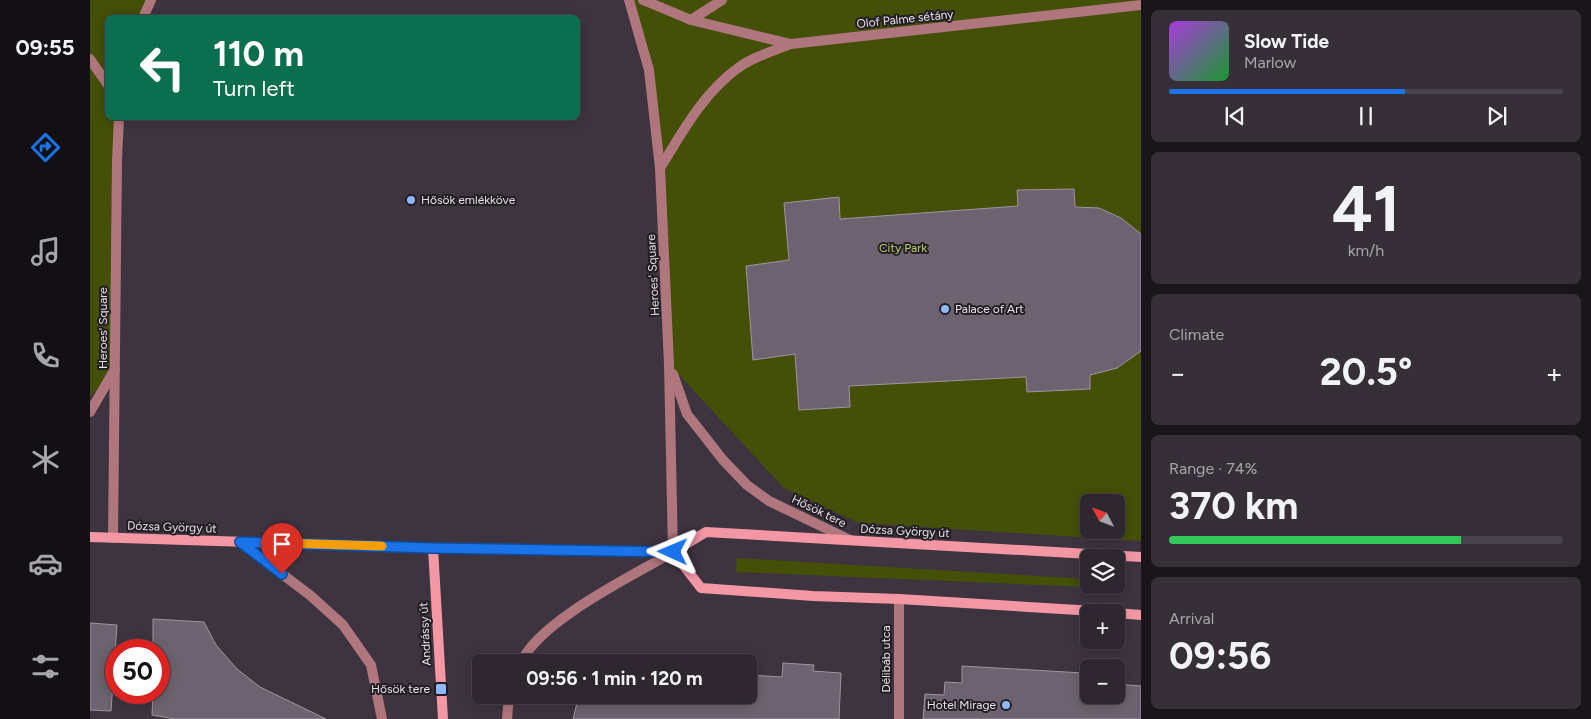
<!DOCTYPE html>
<html lang="en">
<head>
<meta charset="utf-8">
<style>
	:root { --surface:#2e2730; --page:#362f38; --text:#f1f3f6; --muted:#a7a5ab; --line:#49444c; --accent:#1a73e8 }
	body { margin:0; font-family:Figtree,sans-serif; background:var(--page); color:var(--text); height:100vh; display:flex; flex-direction:column; font-size:19px; white-space:nowrap }
	* { box-sizing:border-box; margin:0 }
	p { font-size:16px; color:var(--muted) }
	.icon { flex:none; width:28px; height:28px; fill:none; stroke:currentColor; stroke-width:2; stroke-linecap:round; stroke-linejoin:round }
	.map { position:relative; flex:1; overflow:hidden }
	.details { display:flex; flex-direction:column; gap:10px; padding:10px; background:#19151a; width:450px }
	.details>* { flex:none }
	.hud { position:absolute; left:15px; top:15px; width:475px; height:105px; border-radius:8px; box-shadow:0 2px 12px #0003,0 0 0 1px var(--line); background:#0b6e4f; color:#fff; overflow:hidden }
	.needle { width:32px; rotate:311deg }
	.buttons { position:absolute; left:990px; top:494px; display:grid; gap:10px }
	.buttons a { display:grid; place-items:center; width:45px; height:45px; border-radius:8px; background:var(--surface); box-shadow:0 2px 12px #0003,0 0 0 1px var(--line); font-size:25px }
	.speed { position:absolute; left:15px; top:639px; display:flex; gap:10px; font-size:25px; font-weight:700; text-align:center }
	.speed>* { display:grid; place-content:center; width:65px; height:65px; border-radius:50%; background:var(--surface); box-shadow:0 2px 12px #0003,0 0 0 1px var(--line); line-height:1 }
	.speed .limit { border:8px solid #d22; background:#fff; color:#111 }
	.pin { position:absolute; display:grid; place-items:center; width:42px; height:42px; color:#fff; margin:-51px -21px; border-radius:50% 50% 50% 0; rotate:-45deg; box-shadow:0 0 5px #0007 }
	.pin .icon { rotate:45deg }
	.me { position:absolute; width:55px; margin:-28px; rotate:271deg; stroke-linejoin:round; filter:drop-shadow(0 0 4px #0008) }
	.turn { display:flex; align-items:center; gap:18px; height:105px; padding:0 25px; font-size:22px }
	.turn .icon { width:65px; height:65px; stroke-width:2.5 }
	.turn b { display:block; font-size:35px; line-height:42px }
	.big { font-size:38px; font-weight:700; line-height:1.1 }
	.details .tile { flex:1; display:flex; flex-direction:column; justify-content:center; gap:8px; min-width:0; padding:0 18px; border-radius:8px; background:var(--page) }
	.details .dial { align-items:center; gap:0 }
	.dial b { font-size:65px; line-height:1 }
	.song { display:flex; align-items:center; gap:15px }
	.cover { width:60px; height:60px; border-radius:8px; background:linear-gradient(135deg,hsl(280 70% 55%),hsl(130 70% 35%)) }
	.played { height:5px; border-radius:2px; background:linear-gradient(90deg,var(--accent) 60%,var(--line) 60%) }
	.keys { display:flex; justify-content:space-around; direction:ltr }
	.heat { display:flex; justify-content:space-between; align-items:center; font-size:28px; direction:ltr }
	.charge { height:8px; border-radius:4px; background:linear-gradient(90deg,#34c759 74%,var(--line) 0) }
	.trip { position:absolute; left:382px; top:654px; width:285px; height:50px; border-radius:8px; background:var(--surface); box-shadow:0 2px 12px #0003,0 0 0 1px var(--line); font-weight:700; line-height:50px; text-align:center }
	main { display:flex; flex:1; min-height:0 }
	.tabs { display:flex; flex-direction:column; width:90px; justify-content:space-around; align-items:center; background:#121013; color:var(--muted) }
	.tabs .icon { width:35px; height:35px }
	.tabs .active { color:var(--accent) }
	.tabs b { font-size:22px; color:var(--text) }
	.map>svg:first-child { display:block }
	.green { fill:#444f07; fill-rule:evenodd }
	.building { fill:#6d626f; stroke:#a094a2 }
	.lines { fill:none; stroke-linecap:round; stroke-linejoin:round }
	.service { stroke:#b0767e; stroke-width:10 }
	.minor { stroke:#b0767e; stroke-width:10 }
	.tertiary { stroke:#b0767e; stroke-width:10 }
	.secondary { stroke:#f497a5; stroke-width:10 }
	.route-casing { stroke:#114b97; stroke-width:12 }
	.route { stroke:#1a73e8; stroke-width:9 }
	.slow { stroke:#f59e0b; stroke-width:9 }
	.poi-dot { fill:#8fb8fd; stroke:#221d23; stroke-width:2 }
	.labels { text-anchor:middle; dominant-baseline:central; stroke-width:4; stroke-linejoin:round; paint-order:stroke }
	.street-label { font-size:12px; fill:#e8e1e9; stroke:#221d23 }
	.poi-label { font-size:12px; fill:#e8e1e9; stroke:#221d23; text-anchor:start }
	.park-label { font-size:12px; fill:#bed469; stroke:#221d23 }
</style>
</head>
<body>
<main>
<nav class="tabs">
<b>09:55</b>
<svg class="icon active" aria-label="directions" viewBox="0 0 24 24"><path d="M12 3l9 9-9 9-9-9zM9 14v-3h6M13 9l2 2-2 2"/></svg>
<svg class="icon" aria-label="music" viewBox="0 0 24 24"><path d="M9 18V5l10-2v13"/><circle cx="6" cy="18" r="3"/><circle cx="16" cy="16" r="3"/></svg>
<svg class="icon" aria-label="phone" viewBox="0 0 24 24"><path d="M5 4h4l2 5-3 2q2 4 5 5l2-3 5 2v4C11 20 4 13 5 4z"/></svg>
<svg class="icon" aria-label="climate" viewBox="0 0 24 24"><path d="M12 3v18M4 7l16 10M4 17L20 7"/></svg>
<svg class="icon" aria-label="car" viewBox="0 0 24 24"><path d="M5 17H2v-5l4-1 3-4h7l3 4 3 1v5h-3M9 17h6M6 11h13"/><circle cx="7" cy="17" r="2"/><circle cx="17" cy="17" r="2"/></svg>
<svg class="icon" aria-label="filters" viewBox="0 0 24 24"><path d="M4 7h16M4 17h16"/><circle cx="9" cy="7" r="2"/><circle cx="15" cy="17" r="2"/></svg>
</nav>
<div class="map">
<svg width="1051" height="719" viewBox="0 0 1051 719">
	<rect width="100%" height="100%" fill="#3e3440"/>
	<!-- green -->
	<g class="green">
		<polygon points="0,0 61,0 53,17 18,18 18,118 29,118 25,368 0,397"/>
		<path d="M539 0H1051V541L769 523 694 488 579 364 559 70ZM999 502H1026V530H999Z"/>
		<polygon points="647,558 997,579 998,587 646,572"/>
	</g>
	<!-- building -->
	<g class="building">
		<polygon points="984,189 985,207 1009,208 1031,218 1051,234 1051,351 1027,368 1000,375 1000,389 937,392 936,377 759,386 760,407 709,410 705,354 663,360 656,266 699,260 694,203 749,197 750,219 928,206 927,190"/>
		<polygon points="63,619 114,622 126,645 147,669 170,687 236,719 85,719 62,715 63,692 69,692 69,650 63,650"/>
		<polygon points="0,623 27,625 21,711 0,710"/>
		<polygon points="589,656 652,661 652,662 588,662"/>
		<polygon points="693,663 724,665 723,671 751,673 749,719 483,719 489,695 659,695 659,675 692,677"/>
		<polygon points="872,666 994,673 993,682 999,682 999,695 1026,695 1026,684 1051,686 1051,719 833,719 835,694 854,695 855,682 872,683"/>
	</g>
	<g class="lines">
		<!-- service -->
		<g class="service">
			<polyline points="601,20 632,0"/>
			<polyline points="150,542 221,596 253,625 281,665 292,719"/>
			<path d="M431 662C452 619 541 577 583 552"/>
			<polyline points="417,719 419,695"/>
		</g>
		<!-- minor -->
		<g class="minor">
			<polyline points="553,0 601,20 701,44"/>
			<polyline points="0,59 18,85"/>
			<path d="M570 168C592 133 613 93 648 68 662 57 684 51 701 44L1051 5"/>
			<polyline points="809,599 809,719"/>
		</g>
		<!-- tertiary -->
		<g class="tertiary">
			<polyline points="539,0 559,70 570,168 579,364 583,552"/>
			<polyline points="53,18 61,0"/>
			<polyline points="583,374 597,414 633,460 657,485 679,501 760,540"/>
			<polyline points="0,412 25,369"/>
			<polyline points="23,538 27,160 29,118"/>
		</g>
		<!-- secondary -->
		<g class="secondary">
			<polyline points="0,537 343,548 583,552 616,532 1051,557"/>
			<polyline points="343,548 353,719"/>
			<polyline points="583,552 611,588 723,596 809,599 1021,612"/>
			<polyline points="1026,613 1051,615"/>
		</g>
	</g>
	<g class="lines">
		<!-- route casing -->
		<g class="route-casing">
			<polyline id="route" points="192,574 150,542 342,548 583,552"/>
		</g>
		<!-- route -->
		<use href="#route" class="route"/>
		<!-- slow -->
		<polyline class="slow" points="194,543 292,546"/>
	</g>
	<!-- markers -->
	<g class="poi-dot">
		<circle cx="321" cy="200" r="5"/>
		<circle cx="855" cy="309" r="5"/>
		<rect x="345" y="683" width="12" height="12" rx="2.5"/>
		<circle cx="916" cy="705" r="5"/>
	</g>
	<g class="labels">
		<!-- street labels -->
		<g class="street-label">
			<text transform="translate(815 19) rotate(-6)">Olof Palme sétány</text>
			<text transform="translate(563 275) rotate(-93)">Heroes' Square</text>
			<text transform="translate(13 328) rotate(-90)">Heroes' Square</text>
			<text transform="translate(729 511) rotate(26)">Hősök tere</text>
			<text transform="translate(82 527) rotate(2)">Dózsa György út</text>
			<text transform="translate(815 531) rotate(3)">Dózsa György út</text>
			<text transform="translate(335 634) rotate(-93)">Andrássy út</text>
			<text transform="translate(796 659) rotate(-90)">Délibáb utca</text>
		</g>
		<!-- poi labels -->
		<g class="poi-label">
			<text x="331" y="200">Hősök emlékköve</text>
			<text x="865" y="309">Palace of Art</text>
			<text x="340" y="689" text-anchor="end">Hősök tere</text>
			<text x="906" y="705" text-anchor="end">Hotel Mirage</text>
		</g>
		<!-- park labels -->
		<g class="park-label">
			<text x="813" y="248">City Park</text>
		</g>
	</g>
</svg>
<div class="buttons">
<a><svg class="needle" viewBox="-14 -14 28 28"><path d="M0-13l5 13h-10z" fill="#e53935"/><path d="M0 13l5-13h-10z" fill="#a7a5ab"/></svg></a>
<a><svg class="icon" aria-label="layers" viewBox="0 0 24 24"><path d="M12 4l9 5-9 5-9-5zM3 14l9 5 9-5"/></svg></a>
<a>+</a>
<a>−</a>
</div>
<div class="speed"><div class="limit">50</div></div>
<div class="pin" style="left:192px;top:574px;background:#d93025"><svg class="icon" aria-label="arrive" viewBox="0 0 24 24"><path d="M6 21V4h12l-3 4 3 4H6"/></svg></div>
<svg class="me" style="left:583px;top:552px" viewBox="-20 -20 40 40"><path d="M0-17L14 15 0 8-14 15z" fill="#1a73e8" stroke="#fff" stroke-width="4"/></svg>
<div class="trip">09:56 · 1 min · 120 m</div>
<div class="hud">
<div class="turn"><svg class="icon" aria-label="left" viewBox="0 0 24 24"><path d="M17 20v-9H6M10 6l-5 5 5 5"/></svg><div><b>110 m</b>Turn left</div></div>
</div>
</div>
<section class="details">
<div class="tile">
<div class="song"><i class="cover"></i><div><b>Slow Tide</b><p>Marlow</p></div></div>
<div class="played"></div>
<div class="keys"><svg class="icon" aria-label="previous" viewBox="0 0 24 24"><path d="M18 5L8 12l10 7zM5 5v14"/></svg><svg class="icon" aria-label="pause" viewBox="0 0 24 24"><path d="M8 5v14M16 5v14"/></svg><svg class="icon" aria-label="next" viewBox="0 0 24 24"><path d="M6 5l10 7-10 7zM19 5v14"/></svg></div>
</div>
<div class="tile dial"><b>41</b><p>km/h</p></div>
<div class="tile"><p>Climate</p>
<div class="heat"><a>−</a><b class="big">20.5°</b><a>+</a></div>
</div>
<div class="tile"><p>Range · 74%</p><b class="big">370 km</b><div class="charge"></div></div>
<div class="tile"><p>Arrival</p><b class="big">09:56</b></div>
</section>
</main>
</body>
</html>
